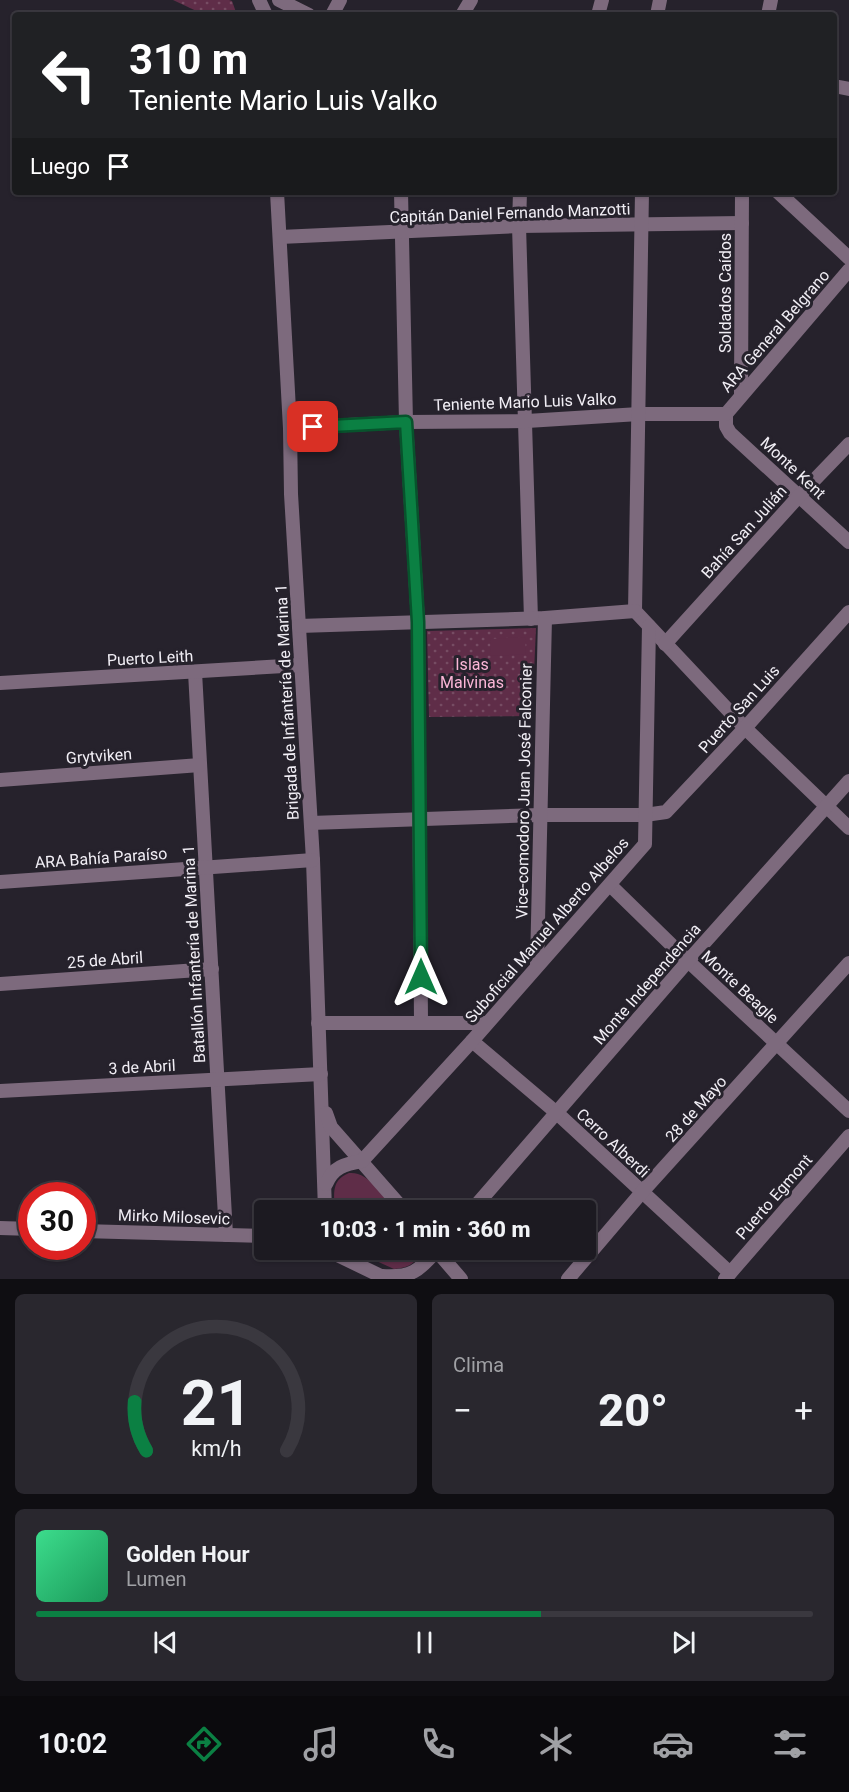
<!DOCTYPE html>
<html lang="es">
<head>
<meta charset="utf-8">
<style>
	:root { --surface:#1c1a21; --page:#29272e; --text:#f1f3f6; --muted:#a0a1a5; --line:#3a383f; --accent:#0b8043 }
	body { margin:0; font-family:Roboto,sans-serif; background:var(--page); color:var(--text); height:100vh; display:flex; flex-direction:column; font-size:22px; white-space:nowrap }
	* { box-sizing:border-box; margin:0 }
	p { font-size:20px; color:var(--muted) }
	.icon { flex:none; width:33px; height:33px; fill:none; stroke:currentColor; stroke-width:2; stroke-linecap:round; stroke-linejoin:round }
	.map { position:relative; height:1279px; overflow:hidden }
	.panel { display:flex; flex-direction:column; gap:15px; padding:15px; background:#0f0e12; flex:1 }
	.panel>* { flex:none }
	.banner { position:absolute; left:12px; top:12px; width:825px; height:183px; border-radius:6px; box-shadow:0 2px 4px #0004,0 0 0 2px var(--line); background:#202124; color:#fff; overflow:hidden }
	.speed { position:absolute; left:18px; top:1182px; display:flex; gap:12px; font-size:30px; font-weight:700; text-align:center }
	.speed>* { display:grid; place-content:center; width:78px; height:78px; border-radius:50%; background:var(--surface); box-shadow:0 2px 4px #0004,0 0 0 2px var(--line); line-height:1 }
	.speed .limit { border:9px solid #d22; background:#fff; color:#111 }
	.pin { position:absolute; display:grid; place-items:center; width:51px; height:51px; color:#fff; margin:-26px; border-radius:12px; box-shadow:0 3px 9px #0006 }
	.me { position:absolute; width:66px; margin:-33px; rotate:0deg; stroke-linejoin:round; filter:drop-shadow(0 0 4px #0008) }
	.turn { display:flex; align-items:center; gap:21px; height:126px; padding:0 18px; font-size:27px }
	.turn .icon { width:78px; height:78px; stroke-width:2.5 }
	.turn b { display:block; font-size:42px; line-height:51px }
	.then { display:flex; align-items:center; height:57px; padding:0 18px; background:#0003; gap:12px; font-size:22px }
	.big { font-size:45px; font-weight:800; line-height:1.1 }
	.panel .tile { flex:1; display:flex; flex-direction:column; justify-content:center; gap:9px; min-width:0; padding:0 21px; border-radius:9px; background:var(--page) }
	.panel .dial { align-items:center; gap:0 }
	.dial svg { height:156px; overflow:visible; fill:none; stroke:var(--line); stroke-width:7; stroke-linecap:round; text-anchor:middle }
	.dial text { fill:var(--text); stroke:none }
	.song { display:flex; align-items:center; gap:18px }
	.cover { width:72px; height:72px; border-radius:9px; background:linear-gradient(135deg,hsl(150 70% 55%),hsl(150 70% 35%)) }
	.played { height:6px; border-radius:3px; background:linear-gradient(90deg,var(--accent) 65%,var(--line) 65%) }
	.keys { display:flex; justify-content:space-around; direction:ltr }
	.heat { display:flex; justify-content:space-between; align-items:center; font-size:33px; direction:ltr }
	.panel .tiles { flex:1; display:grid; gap:15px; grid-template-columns:1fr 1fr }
	.tile:last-child { grid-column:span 2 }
	.trip { position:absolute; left:254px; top:1200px; width:342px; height:60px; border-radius:6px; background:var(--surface); box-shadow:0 2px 4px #0004,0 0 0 2px var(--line); font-weight:800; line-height:60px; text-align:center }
	.tab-bar { display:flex; height:96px; justify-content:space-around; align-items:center; background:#0b0a0d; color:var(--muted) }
	.tab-bar .icon { width:42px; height:42px }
	.tab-bar .active { color:var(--accent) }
	.tab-bar b { font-size:27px; color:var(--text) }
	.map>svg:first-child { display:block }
	.park { fill:url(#park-dots) }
	.garden { fill:#5f2d48 }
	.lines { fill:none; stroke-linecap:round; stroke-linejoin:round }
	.minor { stroke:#7d6a7d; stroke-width:14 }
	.route-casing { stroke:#07532c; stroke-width:15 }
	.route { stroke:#0b8043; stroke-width:10 }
	.labels { text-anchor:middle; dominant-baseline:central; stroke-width:6; stroke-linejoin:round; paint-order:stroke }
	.street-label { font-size:16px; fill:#f1eef5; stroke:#26222c }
	.park-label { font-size:16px; fill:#fbb6d7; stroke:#26222c }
</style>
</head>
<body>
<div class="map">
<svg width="849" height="1279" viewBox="0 0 849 1279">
	<defs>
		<pattern id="park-dots" width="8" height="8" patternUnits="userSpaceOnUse" patternTransform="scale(1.5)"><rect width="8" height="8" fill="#5f2d48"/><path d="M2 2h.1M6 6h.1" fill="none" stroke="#764c63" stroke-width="1.8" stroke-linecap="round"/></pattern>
	</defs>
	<rect width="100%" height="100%" fill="#26222c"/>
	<!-- park -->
	<g class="park">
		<polygon points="173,0 229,0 232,1 237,15 205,15"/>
		<polygon points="536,628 532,716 429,717 427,631"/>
	</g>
	<!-- garden -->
	<g class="garden">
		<polygon points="525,637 526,654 491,656 490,639"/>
		<path d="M349 1173C369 1171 383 1197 395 1210H335C334 1194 331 1180 349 1173Z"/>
		<path d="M352 1250H420C417 1264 407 1268 394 1269Z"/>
	</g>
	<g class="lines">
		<!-- minor -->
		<g class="minor">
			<polyline points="259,0 266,15"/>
			<polyline points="279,0 309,15"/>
			<polyline points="332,15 340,0"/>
			<polyline points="462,15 471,0"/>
			<polyline points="598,15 602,0"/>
			<polyline points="657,15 660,0"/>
			<polyline points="768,15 771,0"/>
			<polyline points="834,86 849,89"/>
			<polyline points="277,192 290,428 291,494 313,860 325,1210"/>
			<polyline points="401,192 406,422 418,622 421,1022"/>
			<polyline points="520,192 519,226 531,619"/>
			<polyline points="778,192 849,258"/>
			<polyline points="280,237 519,226 742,223"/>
			<polyline points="741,394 742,192"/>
			<polyline points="726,414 849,270"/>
			<polyline points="726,414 726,426 730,433 849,542"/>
			<polyline points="290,428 406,422 527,421 639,414 726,414"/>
			<polyline points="635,611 642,192"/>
			<polyline points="635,611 745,728 849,828"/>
			<polyline points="299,626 545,618 635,611"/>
			<polyline points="665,644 799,496 849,444"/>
			<polyline points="195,672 226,1235"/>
			<polyline points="0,683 301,665"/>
			<polyline points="0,780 200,765"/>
			<polyline points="311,823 540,815 645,815 666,812 745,728 849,612"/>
			<polyline points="0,882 313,860"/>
			<polyline points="610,885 688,961 849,1111"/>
			<polyline points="537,965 545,618"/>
			<polyline points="0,984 212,969"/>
			<polyline points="318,1023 485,1023"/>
			<polyline points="472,1041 558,1114 730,1273"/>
			<polyline points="0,1091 321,1074"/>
			<polyline points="326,1113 331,1127 404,1210"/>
			<path d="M326 1184C333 1167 345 1164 362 1161L472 1041 645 844 649 626"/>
			<polyline points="472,1210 688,961 849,781"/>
			<polyline points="0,1228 32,1229"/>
			<polyline points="82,1231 264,1236"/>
			<polyline points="327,1250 387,1279"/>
			<polyline points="436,1250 461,1279"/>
			<path d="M382 1276C411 1278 419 1271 437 1250"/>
			<polyline points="568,1279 642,1192 849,963"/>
			<polyline points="725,1279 849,1136"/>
		</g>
	</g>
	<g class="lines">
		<!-- route casing -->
		<g class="route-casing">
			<polyline id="route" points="313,427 406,422 418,622 421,977"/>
		</g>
		<!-- route -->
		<use href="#route" class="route"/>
	</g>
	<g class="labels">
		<!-- street labels -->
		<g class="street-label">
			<text transform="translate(510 213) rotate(-2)">Capitán Daniel Fernando Manzotti</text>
			<text transform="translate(725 293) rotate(-90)">Soldados Caídos</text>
			<text transform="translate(775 331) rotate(-49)">ARA General Belgrano</text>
			<text transform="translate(525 402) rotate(-2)">Teniente Mario Luis Valko</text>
			<text transform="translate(793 468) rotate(43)">Monte Kent</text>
			<text transform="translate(744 532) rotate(-48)">Bahía San Julián</text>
			<text transform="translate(150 658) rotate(-3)">Puerto Leith</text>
			<text transform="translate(287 702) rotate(-93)">Brigada de Infantería de Marina 1</text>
			<text transform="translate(739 709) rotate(-48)">Puerto San Luis</text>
			<text transform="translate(99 756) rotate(-4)">Grytviken</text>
			<text transform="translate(524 791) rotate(-89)">Vice-comodoro Juan José Falconier</text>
			<text transform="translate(101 858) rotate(-4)">ARA Bahía Paraíso</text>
			<text transform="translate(547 930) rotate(-49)">Suboficial Manuel Alberto Albelos</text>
			<text transform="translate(194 954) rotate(-93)">Batallón Infantería de Marina 1</text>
			<text transform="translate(105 960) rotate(-4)">25 de Abril</text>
			<text transform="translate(647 984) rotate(-49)">Monte Independencia</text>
			<text transform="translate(740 987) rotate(43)">Monte Beagle</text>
			<text transform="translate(142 1067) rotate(-3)">3 de Abril</text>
			<text transform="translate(696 1109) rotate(-48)">28 de Mayo</text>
			<text transform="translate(613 1143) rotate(43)">Cerro Alberdi</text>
			<text transform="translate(774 1197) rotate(-49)">Puerto Egmont</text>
			<text transform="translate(174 1217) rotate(2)">Mirko Milosevic</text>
		</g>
		<!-- park labels -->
		<g class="park-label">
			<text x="472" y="664">Islas<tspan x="472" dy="18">Malvinas</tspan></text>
		</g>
	</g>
</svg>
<div class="speed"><div class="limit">30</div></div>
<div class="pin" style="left:313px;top:427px;background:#d93025"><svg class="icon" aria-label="arrive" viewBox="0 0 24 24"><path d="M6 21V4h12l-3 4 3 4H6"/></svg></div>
<svg class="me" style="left:421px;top:977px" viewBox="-20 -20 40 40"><path d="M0-17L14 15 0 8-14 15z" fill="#0b8043" stroke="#fff" stroke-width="4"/></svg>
<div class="trip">10:03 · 1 min · 360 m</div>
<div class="banner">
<div class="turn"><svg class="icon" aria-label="left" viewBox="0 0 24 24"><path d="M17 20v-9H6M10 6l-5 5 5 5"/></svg><div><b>310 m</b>Teniente Mario Luis Valko</div></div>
<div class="then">Luego<svg class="icon" aria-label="arrive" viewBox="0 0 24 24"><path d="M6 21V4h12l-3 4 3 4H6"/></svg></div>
</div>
</div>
<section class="panel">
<div class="tiles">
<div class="tile dial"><svg viewBox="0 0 100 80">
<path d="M14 69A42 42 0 1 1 86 69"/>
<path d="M14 69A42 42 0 0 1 8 44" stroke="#0b8043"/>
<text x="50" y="56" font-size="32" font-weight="700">21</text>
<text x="50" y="72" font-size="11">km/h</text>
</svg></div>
<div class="tile"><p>Clima</p>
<div class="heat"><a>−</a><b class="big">20°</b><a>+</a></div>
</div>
<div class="tile">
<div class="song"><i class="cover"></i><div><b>Golden Hour</b><p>Lumen</p></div></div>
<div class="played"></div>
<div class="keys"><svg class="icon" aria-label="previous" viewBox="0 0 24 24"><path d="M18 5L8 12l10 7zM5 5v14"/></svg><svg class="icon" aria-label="pause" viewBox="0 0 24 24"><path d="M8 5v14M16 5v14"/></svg><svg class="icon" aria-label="next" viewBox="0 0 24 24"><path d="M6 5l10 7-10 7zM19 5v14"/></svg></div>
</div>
</div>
</section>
<nav class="tab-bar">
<b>10:02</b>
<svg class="icon active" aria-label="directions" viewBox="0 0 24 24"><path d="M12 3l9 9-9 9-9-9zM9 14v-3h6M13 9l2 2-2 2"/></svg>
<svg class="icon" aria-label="music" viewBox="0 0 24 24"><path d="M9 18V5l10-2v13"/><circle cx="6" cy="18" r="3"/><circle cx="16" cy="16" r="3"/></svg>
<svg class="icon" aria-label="phone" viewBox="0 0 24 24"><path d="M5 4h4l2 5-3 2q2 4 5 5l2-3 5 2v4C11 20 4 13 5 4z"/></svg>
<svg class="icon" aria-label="climate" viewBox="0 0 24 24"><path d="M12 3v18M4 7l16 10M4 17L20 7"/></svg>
<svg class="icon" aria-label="car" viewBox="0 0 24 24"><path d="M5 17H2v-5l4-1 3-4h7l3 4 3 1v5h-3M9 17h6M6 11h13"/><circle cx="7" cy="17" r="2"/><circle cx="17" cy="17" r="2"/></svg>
<svg class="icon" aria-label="filters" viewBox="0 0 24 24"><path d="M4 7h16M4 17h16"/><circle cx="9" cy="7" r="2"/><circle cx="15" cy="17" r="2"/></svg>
</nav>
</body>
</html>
